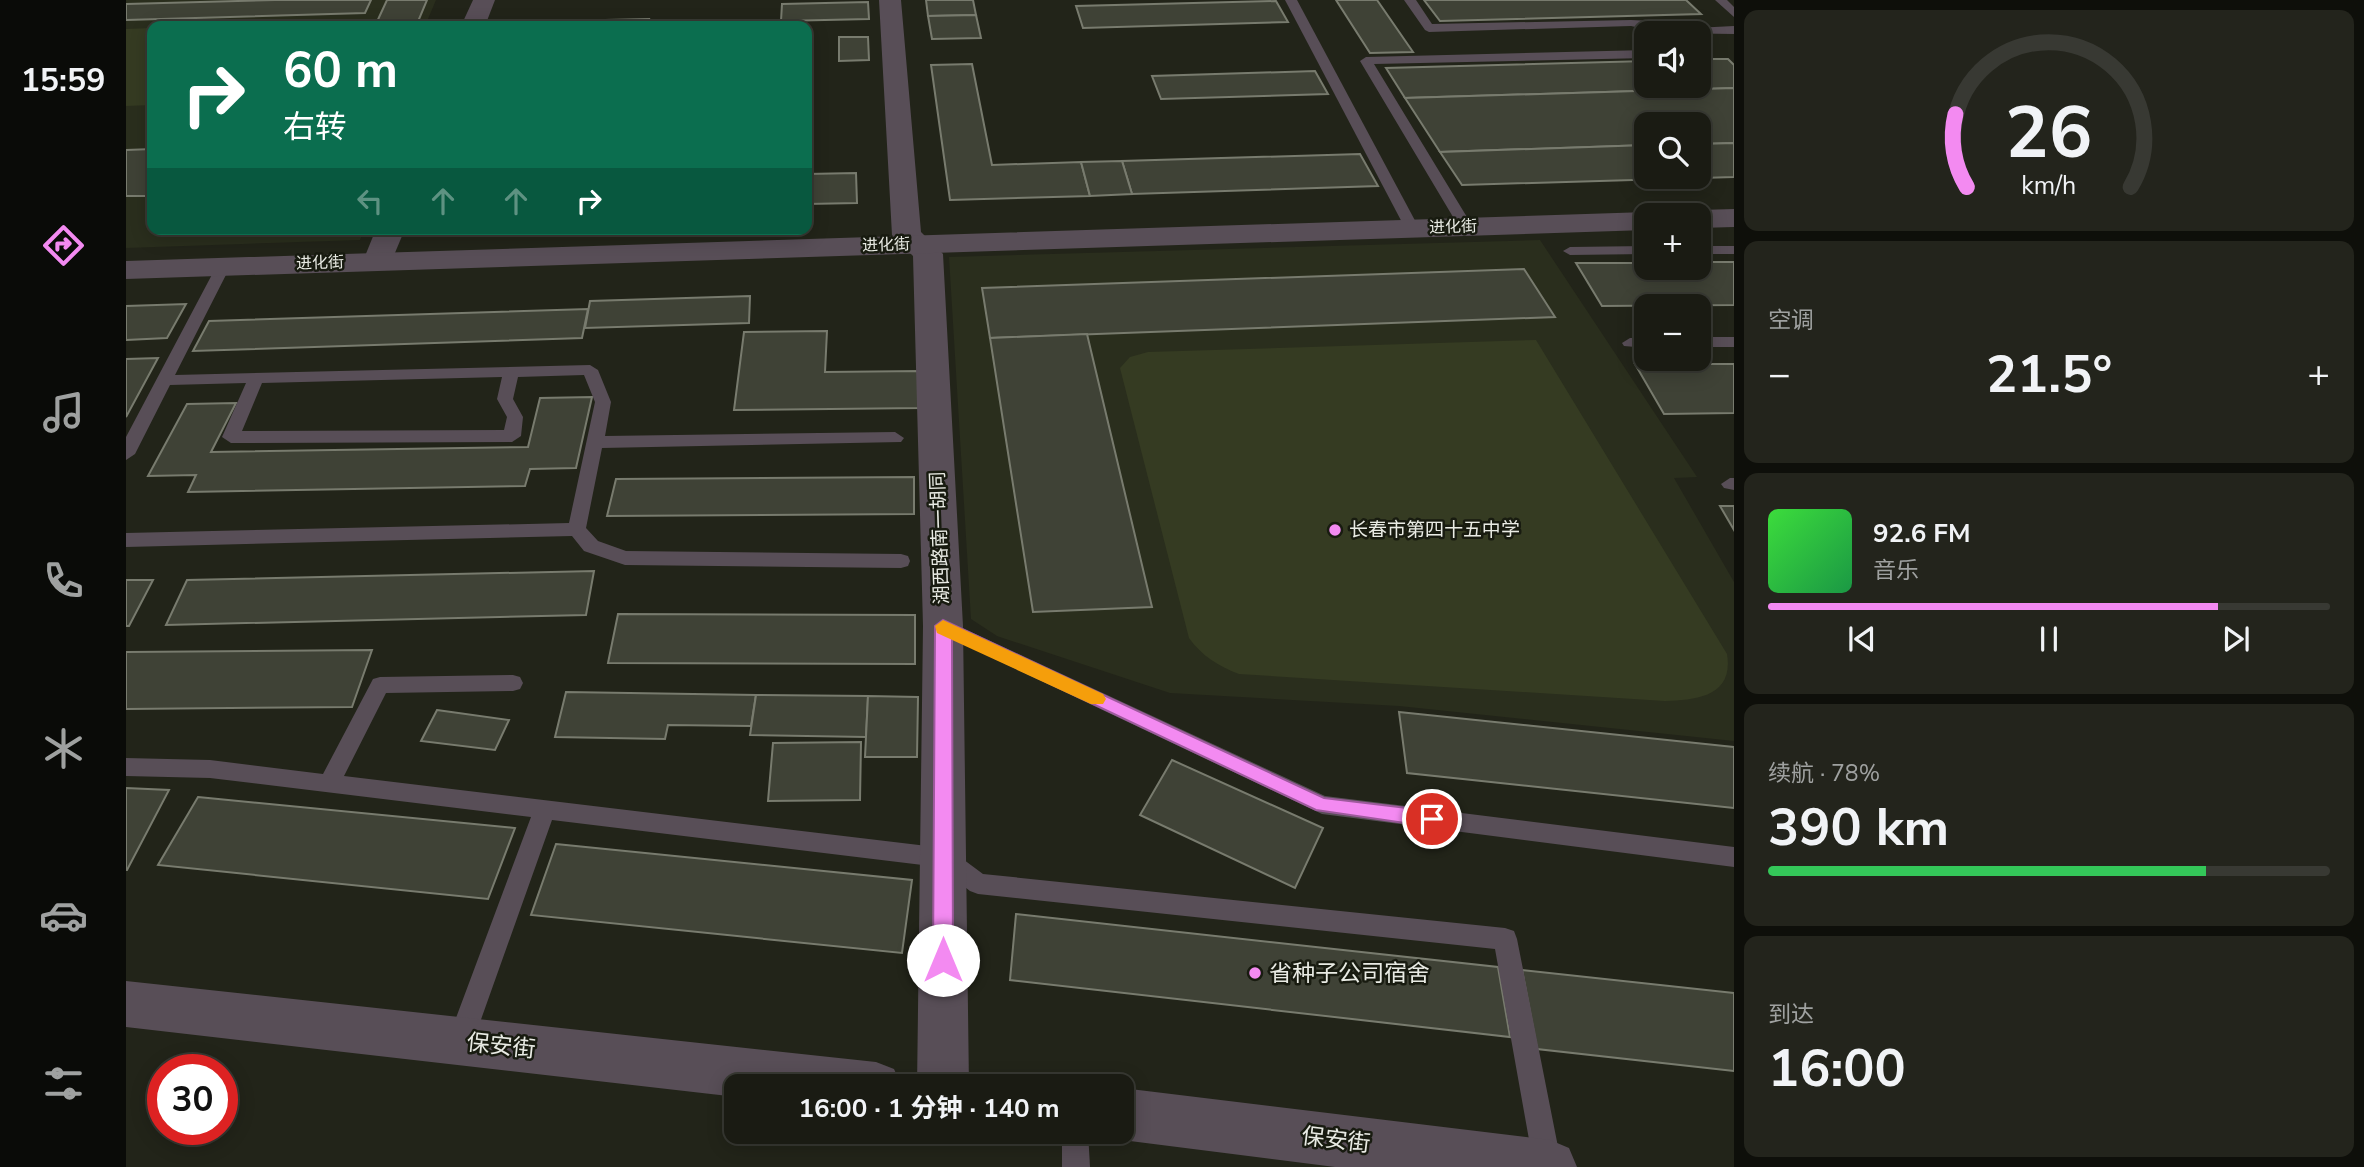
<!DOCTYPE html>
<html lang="zh">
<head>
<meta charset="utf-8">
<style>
	:root { --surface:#1a1b13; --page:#23241c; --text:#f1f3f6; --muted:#9fa1a0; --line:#383933; --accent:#f38af1 }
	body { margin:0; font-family:"Nunito Sans","Noto Sans SC",sans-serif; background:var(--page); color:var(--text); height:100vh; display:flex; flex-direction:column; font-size:26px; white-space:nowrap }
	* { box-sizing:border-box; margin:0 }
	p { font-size:23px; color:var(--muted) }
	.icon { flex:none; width:38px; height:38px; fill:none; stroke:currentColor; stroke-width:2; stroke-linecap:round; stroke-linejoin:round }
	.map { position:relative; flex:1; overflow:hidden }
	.sheet { display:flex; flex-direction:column; gap:10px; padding:10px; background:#0e0f0a; width:630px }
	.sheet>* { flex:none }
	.hud { position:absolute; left:21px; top:21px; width:665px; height:214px; border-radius:14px; box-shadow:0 4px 18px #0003,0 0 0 2px var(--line); background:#0b6e4f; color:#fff; overflow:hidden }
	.fabs { position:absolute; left:1508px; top:21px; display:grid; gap:14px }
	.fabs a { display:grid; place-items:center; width:77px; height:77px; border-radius:14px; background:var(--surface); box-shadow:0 4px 18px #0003,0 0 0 2px var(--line); font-size:35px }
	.speed { position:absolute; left:21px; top:1054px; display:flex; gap:14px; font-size:35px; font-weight:700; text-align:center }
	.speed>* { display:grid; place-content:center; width:91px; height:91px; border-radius:50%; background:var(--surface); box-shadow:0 4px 18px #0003,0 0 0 2px var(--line); line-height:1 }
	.speed .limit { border:10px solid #d22; background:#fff; color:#111 }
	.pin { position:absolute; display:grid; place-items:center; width:60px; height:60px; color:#fff; margin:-30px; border:4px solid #fff; border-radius:50%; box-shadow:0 2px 7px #0007 }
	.me { position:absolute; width:77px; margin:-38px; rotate:0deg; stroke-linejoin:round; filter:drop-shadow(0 0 5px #0008) }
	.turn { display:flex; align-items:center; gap:24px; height:147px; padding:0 21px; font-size:32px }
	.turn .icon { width:91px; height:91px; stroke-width:2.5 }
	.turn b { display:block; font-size:49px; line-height:60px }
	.lanes { display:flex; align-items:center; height:66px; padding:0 21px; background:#0003; justify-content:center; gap:35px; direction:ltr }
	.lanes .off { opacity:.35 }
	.big { font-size:52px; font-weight:700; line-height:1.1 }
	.sheet .tile { flex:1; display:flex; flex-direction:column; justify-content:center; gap:10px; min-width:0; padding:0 24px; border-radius:14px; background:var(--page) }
	.sheet .dial { align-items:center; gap:0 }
	.dial svg { height:182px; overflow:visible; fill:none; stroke:var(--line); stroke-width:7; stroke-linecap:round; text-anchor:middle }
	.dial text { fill:var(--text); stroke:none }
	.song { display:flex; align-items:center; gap:21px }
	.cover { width:84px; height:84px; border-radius:10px; background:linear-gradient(135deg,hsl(120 70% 55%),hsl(140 70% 35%)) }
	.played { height:7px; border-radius:4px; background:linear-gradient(90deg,var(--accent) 80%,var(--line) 80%) }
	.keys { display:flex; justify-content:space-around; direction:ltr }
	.heat { display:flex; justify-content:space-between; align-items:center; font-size:38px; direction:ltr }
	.charge { height:10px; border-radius:5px; background:linear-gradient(90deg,#34c759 78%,var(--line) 0) }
	.trip { position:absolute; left:598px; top:1074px; width:410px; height:70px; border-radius:14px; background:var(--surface); box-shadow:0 4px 18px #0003,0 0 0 2px var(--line); font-weight:700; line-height:70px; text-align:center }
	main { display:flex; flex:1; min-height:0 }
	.menu { display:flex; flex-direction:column; width:126px; justify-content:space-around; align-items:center; background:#0a0b08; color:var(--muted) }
	.menu .icon { width:49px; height:49px }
	.menu .on { color:var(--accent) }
	.menu b { font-size:32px; color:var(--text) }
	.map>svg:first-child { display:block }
	.built { fill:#2a2e1d }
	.green { fill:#353b22 }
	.building { fill:#3f4236; stroke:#787b6e; stroke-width:2 }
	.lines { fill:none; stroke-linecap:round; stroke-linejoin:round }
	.service { fill:#584e57; fill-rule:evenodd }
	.minor { fill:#584e57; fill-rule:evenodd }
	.tertiary { fill:#584e57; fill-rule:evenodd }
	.route { fill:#f38af1; stroke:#9e5a9d; stroke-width:2 }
	.slow { fill:#f59e0b }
	.poi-dot { fill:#f38af1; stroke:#181b10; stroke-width:2.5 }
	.labels { text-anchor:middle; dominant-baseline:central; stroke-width:5; stroke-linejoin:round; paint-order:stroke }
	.far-street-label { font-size:16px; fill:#e9ebe4; stroke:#181b10 }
	.poi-label { font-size:19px; fill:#e9ebe4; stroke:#181b10; text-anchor:start }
	.street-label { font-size:19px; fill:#e9ebe4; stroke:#181b10 }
	.near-poi-label { font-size:23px; fill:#e9ebe4; stroke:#181b10; text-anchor:start }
	.near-street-label { font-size:23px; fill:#e9ebe4; stroke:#181b10 }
</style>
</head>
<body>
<main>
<nav class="menu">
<b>15:59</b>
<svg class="icon on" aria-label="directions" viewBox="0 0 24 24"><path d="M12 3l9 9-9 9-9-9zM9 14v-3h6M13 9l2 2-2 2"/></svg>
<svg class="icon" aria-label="music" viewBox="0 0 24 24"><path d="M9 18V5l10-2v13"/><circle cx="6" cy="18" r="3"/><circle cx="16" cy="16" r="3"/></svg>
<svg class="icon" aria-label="phone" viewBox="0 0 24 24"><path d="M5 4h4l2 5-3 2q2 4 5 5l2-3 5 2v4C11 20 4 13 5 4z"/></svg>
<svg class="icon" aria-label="climate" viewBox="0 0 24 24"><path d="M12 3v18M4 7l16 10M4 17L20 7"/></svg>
<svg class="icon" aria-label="car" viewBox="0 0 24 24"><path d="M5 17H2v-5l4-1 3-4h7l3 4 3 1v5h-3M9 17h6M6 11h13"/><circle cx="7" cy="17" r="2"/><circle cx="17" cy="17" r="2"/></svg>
<svg class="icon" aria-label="filters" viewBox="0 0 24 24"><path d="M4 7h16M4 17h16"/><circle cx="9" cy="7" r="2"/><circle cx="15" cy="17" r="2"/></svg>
</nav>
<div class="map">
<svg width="1608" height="1167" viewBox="0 0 1608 1167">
	<rect width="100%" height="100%" fill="#222419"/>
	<!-- built -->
	<g class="built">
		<polygon points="0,0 310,0 299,26 26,26 26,229 238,229 234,240 0,248"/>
		<polygon points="1414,240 1571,477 1548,478 1608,582 1608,741 1273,706 1044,693 871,636 845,619 823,257"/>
	</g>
	<!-- green -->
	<g class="green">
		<polygon points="26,28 26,105 0,106 0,29"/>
		<path d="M1410 340 1601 654C1608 696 1571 700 1539 701L1113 674C1092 666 1076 656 1063 638L994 368 1004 357 1022 352Z"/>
	</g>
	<!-- building -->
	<g class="building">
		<polygon points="149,0 245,0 239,13 0,20 0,4"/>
		<polygon points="261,0 301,0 291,24 249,26"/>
		<polygon points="800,0 847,0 850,15 802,16"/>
		<polygon points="1210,0 1251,0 1287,52 1244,53"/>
		<polygon points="1298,0 1560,0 1575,14 1314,21"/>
		<polygon points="1150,1 1162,22 957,28 950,6"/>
		<polygon points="742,2 743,19 655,21 656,4"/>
		<polygon points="850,15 855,38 806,39 802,16"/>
		<polygon points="523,19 521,26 388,26 389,22"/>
		<polygon points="713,37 742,37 743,60 713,61"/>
		<polygon points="1573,59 1602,59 1608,65 1608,88 1279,98 1260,68 1521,61 1521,86 1573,86"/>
		<polygon points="846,64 866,165 955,162 964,196 824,200 805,65"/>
		<polygon points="1189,71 1202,94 1035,99 1026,76"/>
		<polygon points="1608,88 1608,143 1573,144 1573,124 1521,124 1521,145 1314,152 1279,98"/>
		<polygon points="1608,143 1608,177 1336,185 1314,152 1521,145 1521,177 1573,177 1573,144"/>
		<polygon points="26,149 26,196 0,196 0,150"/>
		<polygon points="1234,154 1252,186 1006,194 996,161"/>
		<polygon points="996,161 1006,194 964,196 955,162"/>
		<polygon points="730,173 731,203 681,204 681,174"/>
		<polygon points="1573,262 1608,262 1608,305 1476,306 1450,263 1521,263 1521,268 1573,268"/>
		<polygon points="1398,269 1429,317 864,338 856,288"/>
		<polygon points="624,296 623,323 459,328 464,301"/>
		<polygon points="60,304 41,338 0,340 0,306"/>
		<polygon points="462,309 456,338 67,351 83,321"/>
		<polygon points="701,331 699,372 795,371 796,408 608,410 618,332"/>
		<polygon points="961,334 1026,607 907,612 864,338"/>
		<polygon points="32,358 0,417 0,359"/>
		<polygon points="1509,364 1608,364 1608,413 1538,414"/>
		<polygon points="466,397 450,468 404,469 399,486 62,492 70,475 22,476 61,404 110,403 85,452 402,447 414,398"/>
		<polygon points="788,477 788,514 481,516 490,479"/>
		<polygon points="1594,506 1608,506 1608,530"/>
		<polygon points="468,571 460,615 40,625 61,580"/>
		<polygon points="0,580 27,580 3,626 0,626"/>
		<polygon points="492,614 789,615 789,664 482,663"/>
		<polygon points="246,650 226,707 0,709 0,652"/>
		<polygon points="440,692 630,695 625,726 542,725 539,739 429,737"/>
		<polygon points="630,695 742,696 740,737 624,735"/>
		<polygon points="742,696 792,697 791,757 739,757"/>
		<polygon points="311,710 383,720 369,750 295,741"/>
		<polygon points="1273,712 1608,747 1608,808 1281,773"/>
		<polygon points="735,742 734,800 642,801 647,743"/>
		<polygon points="1046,760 1197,828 1169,888 1014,815"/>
		<polygon points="0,788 43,790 1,870 0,870"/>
		<polygon points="72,797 389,828 362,899 32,865"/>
		<polygon points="430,844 786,880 776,953 405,915"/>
		<polygon points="890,914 1372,967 1384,1037 884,980"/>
		<polygon points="1396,970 1608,993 1608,1071 1411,1049"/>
	</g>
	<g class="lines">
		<!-- service -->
		<g class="service">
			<polygon points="1159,0 1171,0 1293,228 1291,231 1281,231 1279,228"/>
			<polygon points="1278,0 1290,0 1306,24 1505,20 1526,21 1549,29 1608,26 1608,34 1538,33 1505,26 1303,32 1299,30"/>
			<polygon points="1589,0 1601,0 1608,7 1608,17"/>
			<polygon points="1521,50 1521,58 1248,64 1347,227 1340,231 1333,227 1234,61 1240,57"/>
			<polygon points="1521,246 1521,254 1444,255 1437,251 1444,247"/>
			<rect x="1573" y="246" width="35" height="8"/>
			<path d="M97 263 104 267 49 375 464 365 472 370 485 402 479 436 769 432 778 438 775 442 476 448 460 528 472 541 500 551 775 554 782 556 784 561 782 566 775 568 499 565 458 551 446 536 0 547V533L443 523 469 402 458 375 392 377 387 399 397 417 395 436 386 442 105 443 96 437 120 383 44 385 9 454 0 460V437L90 267ZM376 377 371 399 381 417 378 430 116 431 136 383Z"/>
			<rect x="1573" y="337" width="35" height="10"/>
			<polygon points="1504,338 1521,338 1521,348 1498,346 1496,343"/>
			<polygon points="1604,478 1608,478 1608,490 1598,488 1595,484"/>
			<polygon points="817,619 1199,796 1608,847 1608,867 1196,814 810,631 807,626 810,621"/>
			<polygon points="387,675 394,677 397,683 394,689 387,691 260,693 218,776 818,848 826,851 857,874 1379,928 1388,931 1391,939 1435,1162 1432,1167 1410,1167 1407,1162 1369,949 852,894 844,891 813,867 426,820 347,1042 343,1051 334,1054 325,1051 321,1042 405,817 84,778 0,776 0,758 84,760 197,774 247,679 254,677"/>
			<polygon points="936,1132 962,1132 964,1167 936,1167"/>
		</g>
		<!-- minor -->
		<g class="minor">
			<polygon points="347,0 369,0 359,26 335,26"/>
			<polygon points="753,0 775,0 795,232 817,254 837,626 843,1087 791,1087 797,626 787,256 766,235"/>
			<polygon points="250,229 279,229 263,267 252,270 241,267 237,261"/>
		</g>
		<!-- tertiary -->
		<g class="tertiary">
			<polygon points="1608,209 1608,227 1573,228 1573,215 1561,215 1573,210"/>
			<polygon points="1521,212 1531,215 1521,215 1521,230 0,279 0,261"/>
			<polygon points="0,981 750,1062 768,1069 776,1087 611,1087 611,1097 0,1027"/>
			<polygon points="996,1088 1424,1140 1443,1148 1451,1167 1209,1167 996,1140 977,1132 996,1132"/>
		</g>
	</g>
	<!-- route -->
	<polygon class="route" points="817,620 1198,798 1306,811 1313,813 1315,819 1313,824 1306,827 1190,810 826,637 827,960 825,966 817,969 810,966 807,960 809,626"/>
	<!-- slow -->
	<polygon class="slow" points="817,620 977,694 980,699 977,704 965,704 811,633 809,626"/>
	<!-- markers -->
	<g class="poi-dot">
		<circle cx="1209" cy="530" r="7"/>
		<circle cx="1129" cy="973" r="7"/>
	</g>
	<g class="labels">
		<!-- far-street labels -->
		<g class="far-street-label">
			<text transform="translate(1327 227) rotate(-2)">进化街</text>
			<text transform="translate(760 245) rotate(-2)">进化街</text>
			<text transform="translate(194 263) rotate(-2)">进化街</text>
		</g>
		<!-- poi labels -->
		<g class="poi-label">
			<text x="1223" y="530">长春市第四十五中学</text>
		</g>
		<!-- street labels -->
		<g class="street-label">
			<text transform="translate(814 538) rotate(-92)">湖西路南一胡同</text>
		</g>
		<!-- near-poi labels -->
		<g class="near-poi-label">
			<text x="1143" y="973">省种子公司宿舍</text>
		</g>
		<!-- near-street labels -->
		<g class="near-street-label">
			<text transform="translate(375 1046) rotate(6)">保安街</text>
			<text transform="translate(1210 1140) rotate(7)">保安街</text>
		</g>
	</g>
</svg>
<div class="fabs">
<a><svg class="icon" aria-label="sound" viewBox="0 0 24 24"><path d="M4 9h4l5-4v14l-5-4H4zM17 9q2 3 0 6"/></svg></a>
<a><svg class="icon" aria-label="search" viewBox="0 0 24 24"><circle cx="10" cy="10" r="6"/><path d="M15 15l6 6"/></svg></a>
<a>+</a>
<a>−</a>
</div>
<div class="speed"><div class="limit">30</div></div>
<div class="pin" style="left:1306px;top:819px;background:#d93025"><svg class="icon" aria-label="arrive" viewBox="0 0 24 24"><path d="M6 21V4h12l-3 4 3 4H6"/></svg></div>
<svg class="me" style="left:817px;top:960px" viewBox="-20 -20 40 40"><circle r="19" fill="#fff"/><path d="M0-13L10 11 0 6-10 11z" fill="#f38af1"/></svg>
<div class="trip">16:00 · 1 分钟 · 140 m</div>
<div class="hud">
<div class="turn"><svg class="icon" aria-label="right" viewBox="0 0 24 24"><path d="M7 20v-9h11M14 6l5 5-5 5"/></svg><div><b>60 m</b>右转</div></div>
<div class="lanes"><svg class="icon off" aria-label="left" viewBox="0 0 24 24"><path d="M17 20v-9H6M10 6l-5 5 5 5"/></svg><svg class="icon off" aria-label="ahead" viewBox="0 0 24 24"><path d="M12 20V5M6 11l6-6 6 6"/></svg><svg class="icon off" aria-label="ahead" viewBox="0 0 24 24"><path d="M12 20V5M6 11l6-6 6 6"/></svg><svg class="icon" aria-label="right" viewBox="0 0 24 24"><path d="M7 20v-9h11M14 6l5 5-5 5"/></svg></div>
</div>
</div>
<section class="sheet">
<div class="tile dial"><svg viewBox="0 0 100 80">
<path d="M14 69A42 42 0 1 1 86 69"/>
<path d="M14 69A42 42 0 0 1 9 37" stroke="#f38af1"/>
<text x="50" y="56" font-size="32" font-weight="700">26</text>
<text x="50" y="72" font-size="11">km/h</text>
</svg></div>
<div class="tile"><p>空调</p>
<div class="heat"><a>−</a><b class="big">21.5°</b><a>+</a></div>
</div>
<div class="tile">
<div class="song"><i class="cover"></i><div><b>92.6 FM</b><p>音乐</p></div></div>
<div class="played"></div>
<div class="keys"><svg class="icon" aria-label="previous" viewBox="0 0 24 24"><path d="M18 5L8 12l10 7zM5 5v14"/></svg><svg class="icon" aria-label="pause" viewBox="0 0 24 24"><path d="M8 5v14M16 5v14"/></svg><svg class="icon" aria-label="next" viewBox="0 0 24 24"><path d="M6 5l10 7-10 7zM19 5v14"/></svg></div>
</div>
<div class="tile"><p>续航 · 78%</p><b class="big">390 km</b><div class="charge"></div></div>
<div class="tile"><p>到达</p><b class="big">16:00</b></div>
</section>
</main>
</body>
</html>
